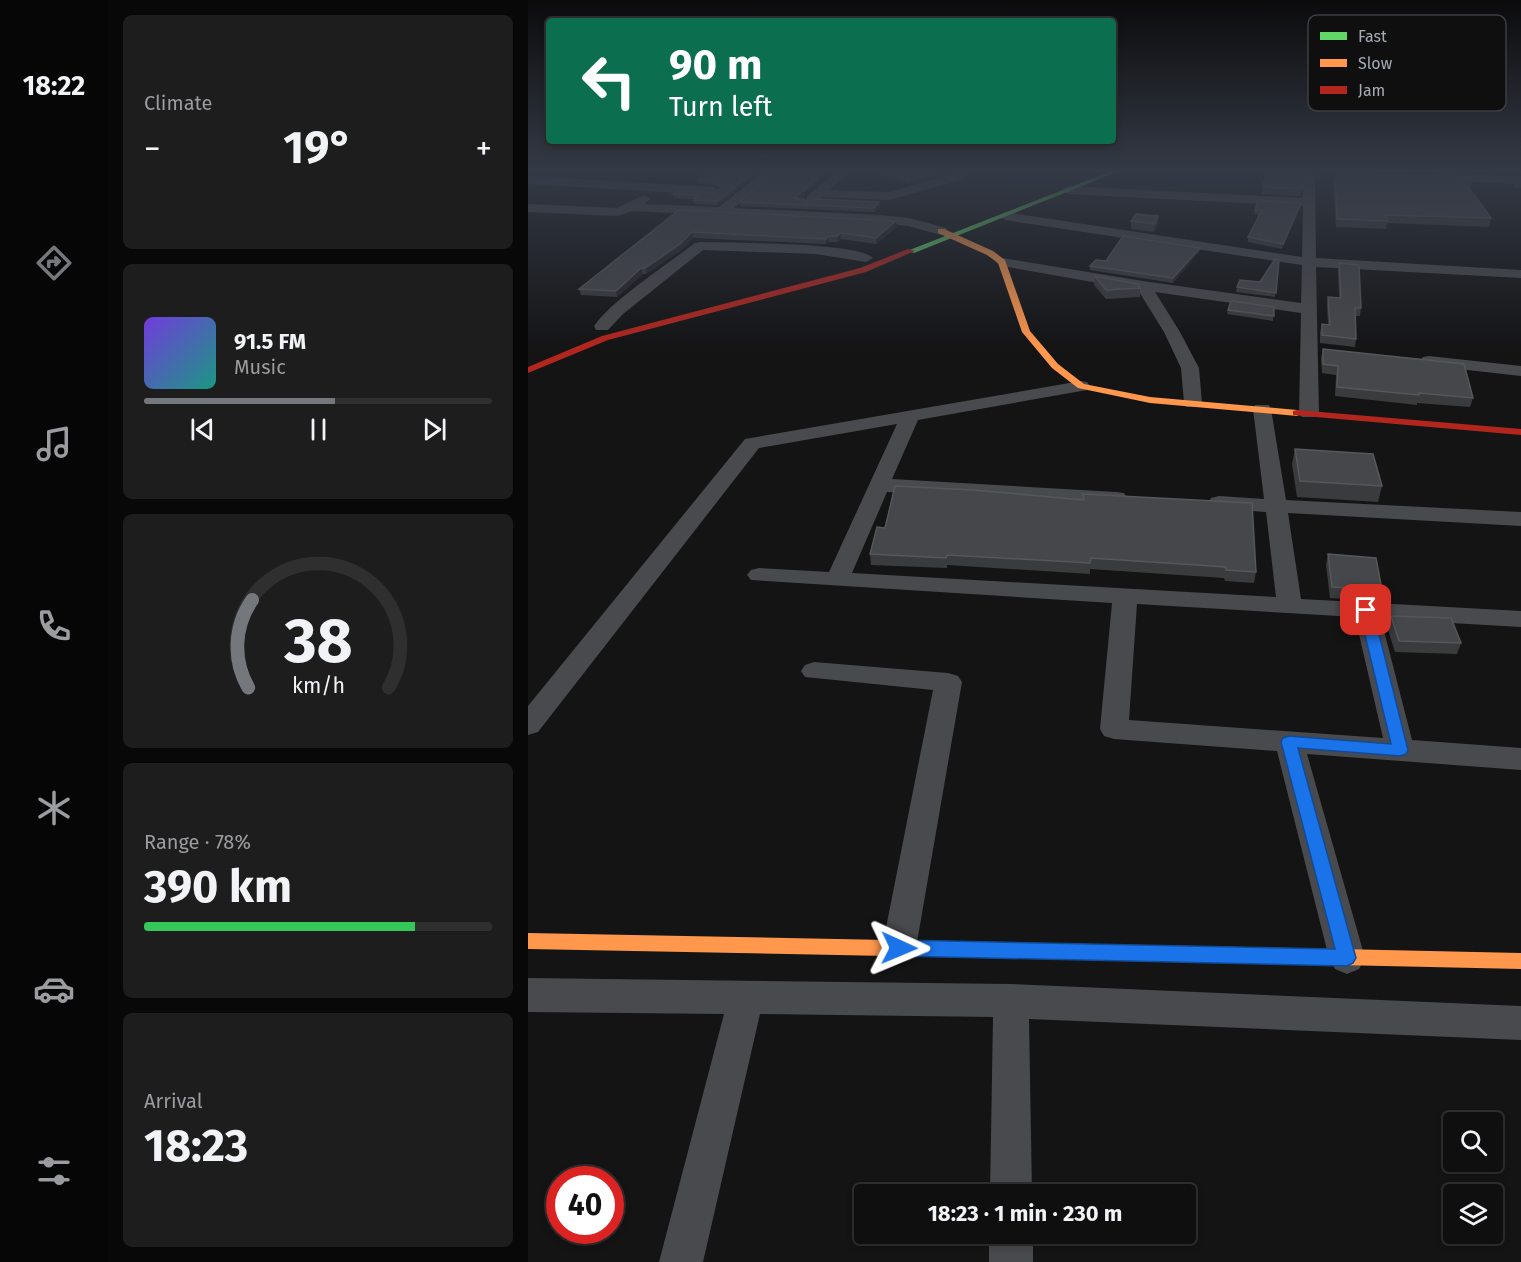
<!DOCTYPE html>
<html lang="en">
<head>
<meta charset="utf-8">
<style>
	:root { --surface:#0f0f10; --page:#1d1d1e; --text:#f1f3f6; --muted:#9b9c9f; --line:#2f2f30; --accent:#74777c }
	body { margin:0; font-family:"Fira Sans",sans-serif; background:var(--page); color:var(--text); height:100vh; display:flex; flex-direction:column; font-size:22px; white-space:nowrap }
	* { box-sizing:border-box; margin:0 }
	p { font-size:20px; color:var(--muted) }
	.icon { flex:none; width:33px; height:33px; fill:none; stroke:currentColor; stroke-width:2; stroke-linecap:round; stroke-linejoin:round }
	.map { position:relative; flex:1; overflow:hidden }
	.details { display:flex; flex-direction:column; gap:15px; padding:15px; background:#080809; width:420px }
	.details>* { flex:none }
	.banner { position:absolute; left:18px; top:18px; width:570px; height:126px; border-radius:6px; box-shadow:0 3px 9px #0003,0 0 0 2px var(--line); background:#0b6e4f; color:#fff; overflow:hidden }
	.fabs { position:absolute; left:915px; top:1112px; display:grid; gap:12px }
	.fabs a { display:grid; place-items:center; width:60px; height:60px; border-radius:6px; background:var(--surface); box-shadow:0 3px 9px #0003,0 0 0 2px var(--line); font-size:30px }
	.speed { position:absolute; left:18px; top:1166px; display:flex; gap:12px; font-size:30px; font-weight:700; text-align:center }
	.speed>* { display:grid; place-content:center; width:78px; height:78px; border-radius:50%; background:var(--surface); box-shadow:0 3px 9px #0003,0 0 0 2px var(--line); line-height:1 }
	.speed .limit { border:9px solid #d22; background:#fff; color:#111 }
	.pin { position:absolute; display:grid; place-items:center; width:51px; height:51px; color:#fff; margin:-26px; border-radius:12px; box-shadow:0 3px 9px #0006 }
	.me { position:absolute; width:66px; margin:-33px; rotate:91deg; stroke-linejoin:round; filter:drop-shadow(0 0 4px #0008) }
	.turn { display:flex; align-items:center; gap:21px; height:126px; padding:0 24px; font-size:27px }
	.turn .icon { width:78px; height:78px; stroke-width:2.5 }
	.turn b { display:block; font-size:42px; line-height:51px }
	.big { font-size:45px; font-weight:700; line-height:1.1 }
	.details .widget { flex:1; display:flex; flex-direction:column; justify-content:center; gap:9px; min-width:0; padding:0 21px; border-radius:9px; background:var(--page) }
	.details .dial { align-items:center; gap:0 }
	.dial svg { height:156px; overflow:visible; fill:none; stroke:var(--line); stroke-width:7; stroke-linecap:round; text-anchor:middle }
	.dial text { fill:var(--text); stroke:none }
	.song { display:flex; align-items:center; gap:18px }
	.cover { width:72px; height:72px; border-radius:9px; background:linear-gradient(135deg,hsl(260 70% 55%),hsl(170 70% 35%)) }
	.played { height:6px; border-radius:3px; background:linear-gradient(90deg,var(--accent) 55%,var(--line) 55%) }
	.keys { display:flex; justify-content:space-around; direction:ltr }
	.heat { display:flex; justify-content:space-between; align-items:center; font-size:33px; direction:ltr }
	.charge { height:9px; border-radius:4px; background:linear-gradient(90deg,#34c759 78%,var(--line) 0) }
	.trip { position:absolute; left:326px; top:1184px; width:342px; height:60px; border-radius:6px; background:var(--surface); box-shadow:0 3px 9px #0003,0 0 0 2px var(--line); font-weight:700; line-height:60px; text-align:center }
	main { display:flex; flex:1; min-height:0 }
	.tab-bar { display:flex; flex-direction:column; width:108px; justify-content:space-around; align-items:center; background:#060606; color:var(--muted) }
	.tab-bar .icon { width:42px; height:42px }
	.tab-bar .active { color:var(--accent) }
	.tab-bar b { font-size:27px; color:var(--text) }
	.map>svg:first-child { display:block }
	.lines { fill:none; stroke-linecap:round; stroke-linejoin:round }
	.street { fill:#494a4d; fill-rule:evenodd }
	.fast { fill:#63d668; fill-rule:evenodd }
	.slow { fill:#ff974d; fill-rule:evenodd }
	.jam { fill:#b3261e; fill-rule:evenodd }
	.wall { fill:#3a3b3d }
	.shaded-wall { fill:#262628 }
	.building { fill:#46474a; stroke:#55575a; stroke-width:1.5 }
	.route { fill:#1a73e8; stroke:#114b97; stroke-width:1.5 }
	.key { fill:#0f0f10; stroke:#3d3e41; stroke-width:1.5 }
	.key-label { font-size:16px; fill:#a7acb4 }
</style>
</head>
<body>
<main>
<nav class="tab-bar">
<b>18:22</b>
<svg class="icon active" aria-label="directions" viewBox="0 0 24 24"><path d="M12 3l9 9-9 9-9-9zM9 14v-3h6M13 9l2 2-2 2"/></svg>
<svg class="icon" aria-label="music" viewBox="0 0 24 24"><path d="M9 18V5l10-2v13"/><circle cx="6" cy="18" r="3"/><circle cx="16" cy="16" r="3"/></svg>
<svg class="icon" aria-label="phone" viewBox="0 0 24 24"><path d="M5 4h4l2 5-3 2q2 4 5 5l2-3 5 2v4C11 20 4 13 5 4z"/></svg>
<svg class="icon" aria-label="climate" viewBox="0 0 24 24"><path d="M12 3v18M4 7l16 10M4 17L20 7"/></svg>
<svg class="icon" aria-label="car" viewBox="0 0 24 24"><path d="M5 17H2v-5l4-1 3-4h7l3 4 3 1v5h-3M9 17h6M6 11h13"/><circle cx="7" cy="17" r="2"/><circle cx="17" cy="17" r="2"/></svg>
<svg class="icon" aria-label="filters" viewBox="0 0 24 24"><path d="M4 7h16M4 17h16"/><circle cx="9" cy="7" r="2"/><circle cx="15" cy="17" r="2"/></svg>
</nav>
<section class="details">
<div class="widget"><p>Climate</p>
<div class="heat"><a>−</a><b class="big">19°</b><a>+</a></div>
</div>
<div class="widget">
<div class="song"><i class="cover"></i><div><b>91.5 FM</b><p>Music</p></div></div>
<div class="played"></div>
<div class="keys"><svg class="icon" aria-label="previous" viewBox="0 0 24 24"><path d="M18 5L8 12l10 7zM5 5v14"/></svg><svg class="icon" aria-label="pause" viewBox="0 0 24 24"><path d="M8 5v14M16 5v14"/></svg><svg class="icon" aria-label="next" viewBox="0 0 24 24"><path d="M6 5l10 7-10 7zM19 5v14"/></svg></div>
</div>
<div class="widget dial"><svg viewBox="0 0 100 80">
<path d="M14 69A42 42 0 1 1 86 69"/>
<path d="M14 69A42 42 0 0 1 16 24" stroke="#74777c"/>
<text x="50" y="56" font-size="32" font-weight="700">38</text>
<text x="50" y="72" font-size="11">km/h</text>
</svg></div>
<div class="widget"><p>Range · 78%</p><b class="big">390 km</b><div class="charge"></div></div>
<div class="widget"><p>Arrival</p><b class="big">18:23</b></div>
</section>
<div class="map">
<svg width="993" height="1262" viewBox="0 0 993 1262">
	<rect width="100%" height="100%" fill="#141415"/>
	<g class="lines">
		<!-- street -->
		<g class="street">
			<polygon points="235,172 248,172 206,208 352,215 381,218 418,228 420,231 413,235 380,226 352,223 104,211 90,216 0,212 0,204 89,208 116,195 122,199 117,204 191,207"/>
			<polygon points="307,172 320,172 302,190 361,192 430,172 442,172 436,179 361,200 295,197 289,203 279,203 278,200 279,197"/>
			<polygon points="775,172 787,172 788,258 993,270 993,278 788,267 791,413 788,417 774,417 771,413 773,313 627,292 652,332 671,368 674,403 672,407 658,407 656,403 653,368 636,332 610,290 474,266 467,262 474,258 615,281 773,303 774,265 477,220 470,216 477,212 774,257 775,206 540,194 534,190 540,186 775,198"/>
			<polygon points="909,174 993,176 993,184 905,181 905,175"/>
			<polygon points="0,176 186,187 192,191 186,195 0,184"/>
			<path d="M172 242C200 243 331 242 345 258L338 262 288 254 175 250 95 314 80 330H68L66 326C85 299 139 265 167 243Z"/>
			<polygon points="901,356 993,366 993,376 895,365 892,361 895,357"/>
			<path d="M553 381 559 382 562 386 559 390 390 420 364 479 588 492 596 493 599 498 596 503 588 504 359 492 324 573 748 597 738 512 683 508 680 503 683 498 691 496 736 499 725 409 727 405H741L743 409 758 500 993 512V526L760 513 773 599 993 611V627L853 619 884 740 993 748V770L779 754 837 958 831 969 819 974 807 969 801 958 749 751 586 739 576 736 572 729 584 603 223 580 219 575 223 570 231 568 301 572 369 424 231 448 10 732 0 735V706L217 439ZM609 604 827 617 855 738 601 720Z"/>
			<polygon points="286,662 420,673 430,676 434,682 388,948 383,959 371,963 359,959 354,948 405,690 277,677 273,671 277,665"/>
			<polygon points="0,978 483,984 993,1006 993,1040 501,1019 504,1194 462,1194 465,1017 232,1014 175,1262 131,1262 196,1014 0,1012"/>
			<rect x="461" y="1233" width="44" height="29"/>
		</g>
		<!-- fast -->
		<polygon class="fast" points="581,172 589,172 386,253 379,251"/>
		<!-- slow -->
		<g class="slow">
			<polygon points="410,229 416,229 465,251 477,260 502,331 530,364 556,384 622,397 769,410 774,413 769,416 622,403 550,388 524,368 494,332 470,263 459,255 410,233"/>
			<polygon points="0,933 410,941 417,943 419,949 417,955 410,957 0,949"/>
			<polygon points="668,946 993,953 993,969 668,962 661,960 659,954 661,948"/>
		</g>
		<!-- jam -->
		<g class="jam">
			<polygon points="380,249 387,251 338,272 80,340 0,373 0,367 74,336 332,268"/>
			<polygon points="769,410 993,429 993,435 765,415 765,411"/>
			<polygon points="410,941 668,946 675,948 677,954 675,960 668,962 410,957 403,955 401,949 403,943"/>
		</g>
	</g>
	<!-- wall -->
	<g class="wall">
		<polygon points="171,172 232,172 190,205 166,204 165,200 166,199 146,198 145,194 187,193 192,189 186,185 170,184 169,180 178,175 171,175"/>
		<polygon points="247,172 301,172 271,198 278,201 351,202 352,206 347,212 212,206 211,202"/>
		<polygon points="341,172 422,172 381,184"/>
		<polygon points="743,172 774,172 773,196 734,194 734,187 745,174"/>
		<polygon points="878,172 929,172 928,173"/>
		<polygon points="976,172 993,172 993,174 978,173"/>
		<polygon points="807,174 945,180 943,188 941,188 963,218 961,227 859,223 858,229 808,227 805,182"/>
		<polygon points="987,182 993,184 993,188 987,188 986,186"/>
		<polygon points="773,203 772,208 754,249 720,242 720,237 732,215 726,214 727,210"/>
		<polygon points="151,210 369,227 348,244 313,239 310,242 301,242 298,244 165,238 153,250 118,274 115,274 89,297 53,295 51,289"/>
		<polygon points="630,216 630,224 626,232 603,229 603,221"/>
		<polygon points="672,248 671,252 645,283 562,270 562,266 578,261"/>
		<polygon points="751,260 747,297 708,292 709,287 732,282"/>
		<polygon points="811,263 833,308 832,316 827,316 828,339 827,347 792,343 792,332 794,324 800,325 799,304 800,297 811,298 810,270"/>
		<polygon points="567,276 612,288 612,297 578,299 566,285"/>
		<polygon points="746,307 745,321 699,314 700,310"/>
		<polygon points="795,349 945,398 942,407 889,403 889,405 807,396 808,375 794,373 793,358"/>
		<polygon points="767,449 854,486 850,502 769,497 764,464"/>
		<polygon points="367,486 728,572 726,583 697,581 696,578 562,569 562,574 419,565 419,568 343,565 342,554 357,528"/>
		<polygon points="800,554 854,590 851,601 802,598 798,565"/>
		<polygon points="863,616 933,643 929,654 867,652 859,627"/>
	</g>
	<!-- shaded-wall -->
	<g class="shaded-wall">
		<polygon points="226,172 232,172 190,205 190,201"/>
		<polygon points="296,172 301,172 267,202 267,198"/>
		<polygon points="410,172 422,172 381,184 381,180"/>
		<polygon points="351,202 352,206 347,212 346,208"/>
		<polygon points="773,203 772,208 754,249 755,244"/>
		<polygon points="630,216 630,224 626,232 627,224"/>
		<polygon points="368,221 369,227 348,244 348,238"/>
		<polygon points="164,232 165,238 153,250 118,274 117,268"/>
		<polygon points="312,233 313,239 310,242 309,236"/>
		<polygon points="300,236 301,242 298,244 298,239"/>
		<polygon points="672,248 671,252 645,283 645,278"/>
		<polygon points="113,268 115,274 89,297 88,291"/>
	</g>
	<!-- building -->
	<g class="building">
		<polygon points="184,172 226,172 190,201 165,200 171,195 145,194 150,191 187,193 193,188 193,185 185,181 169,180"/>
		<polygon points="247,172 296,172 267,198 276,199 278,201 291,199 351,202 346,208 211,202"/>
		<polygon points="353,172 410,172 381,180"/>
		<polygon points="749,172 774,172 774,189 734,187 739,173 751,174"/>
		<polygon points="807,174 942,177 945,180 935,180 963,218 857,215 860,221 809,219"/>
		<polygon points="730,201 773,203 755,244 720,237 734,210 727,210"/>
		<polygon points="151,210 368,221 348,238 312,233 309,236 300,236 298,239 164,232 152,244 117,268 113,268 88,291 51,289"/>
		<polygon points="608,214 630,216 627,224 603,221"/>
		<polygon points="595,236 672,248 645,278 562,266 568,260 578,261"/>
		<polygon points="747,259 751,260 748,293 709,287 712,280 732,282"/>
		<polygon points="811,263 831,265 833,308 827,308 828,339 794,335 794,324 802,325 800,297 813,298"/>
		<polygon points="567,276 609,284 612,288 578,290"/>
		<polygon points="703,301 746,307 746,316 700,310"/>
		<polygon points="795,349 936,364 945,398 891,393 891,395 809,387 810,366 795,364"/>
		<polygon points="767,449 845,454 854,486 772,481"/>
		<polygon points="367,486 445,490 556,500 555,494 724,503 728,572 698,570 698,567 563,558 562,563 419,555 418,558 342,554 349,527 357,528"/>
		<polygon points="800,554 848,558 854,590 804,587"/>
		<polygon points="863,616 923,618 933,643 871,641"/>
	</g>
	<!-- sky -->
	<linearGradient id="sky" x2="0" y2="1"><stop stop-color="#0b0b0c"/><stop offset="0.49" stop-color="#343a46"/><stop offset="1" stop-color="#343a46" stop-opacity="0"/></linearGradient>
	<rect width="993" height="348" fill="url(#sky)"/>
	<!-- route -->
	<polygon class="route" points="838,606 845,610 880,750 878,754 872,756 770,748 828,958 825,963 819,966 371,956 365,954 362,948 365,943 371,940 807,949 753,742 755,738 761,736 863,744 831,610"/>
	<!-- legend -->
	<rect x="780" y="15" width="198" height="96" rx="9" class="key"/>
	<rect x="792" y="32" width="27" height="8" fill="#63d668"/>
	<rect x="792" y="59" width="27" height="8" fill="#ff974d"/>
	<rect x="792" y="86" width="27" height="8" fill="#b3261e"/>
	<g class="key-label">
		<text x="830" y="42">Fast</text>
		<text x="830" y="69">Slow</text>
		<text x="830" y="96">Jam</text>
	</g>
</svg>
<div class="fabs">
<a><svg class="icon" aria-label="search" viewBox="0 0 24 24"><circle cx="10" cy="10" r="6"/><path d="M15 15l6 6"/></svg></a>
<a><svg class="icon" aria-label="layers" viewBox="0 0 24 24"><path d="M12 4l9 5-9 5-9-5zM3 14l9 5 9-5"/></svg></a>
</div>
<div class="speed"><div class="limit">40</div></div>
<div class="pin" style="left:838px;top:610px;background:#d93025"><svg class="icon" aria-label="arrive" viewBox="0 0 24 24"><path d="M6 21V4h12l-3 4 3 4H6"/></svg></div>
<svg class="me" style="left:371px;top:948px" viewBox="-20 -20 40 40"><path d="M0-17L14 15 0 8-14 15z" fill="#1a73e8" stroke="#fff" stroke-width="4"/></svg>
<div class="trip">18:23 · 1 min · 230 m</div>
<div class="banner">
<div class="turn"><svg class="icon" aria-label="left" viewBox="0 0 24 24"><path d="M17 20v-9H6M10 6l-5 5 5 5"/></svg><div><b>90 m</b>Turn left</div></div>
</div>
</div>
</main>
</body>
</html>
